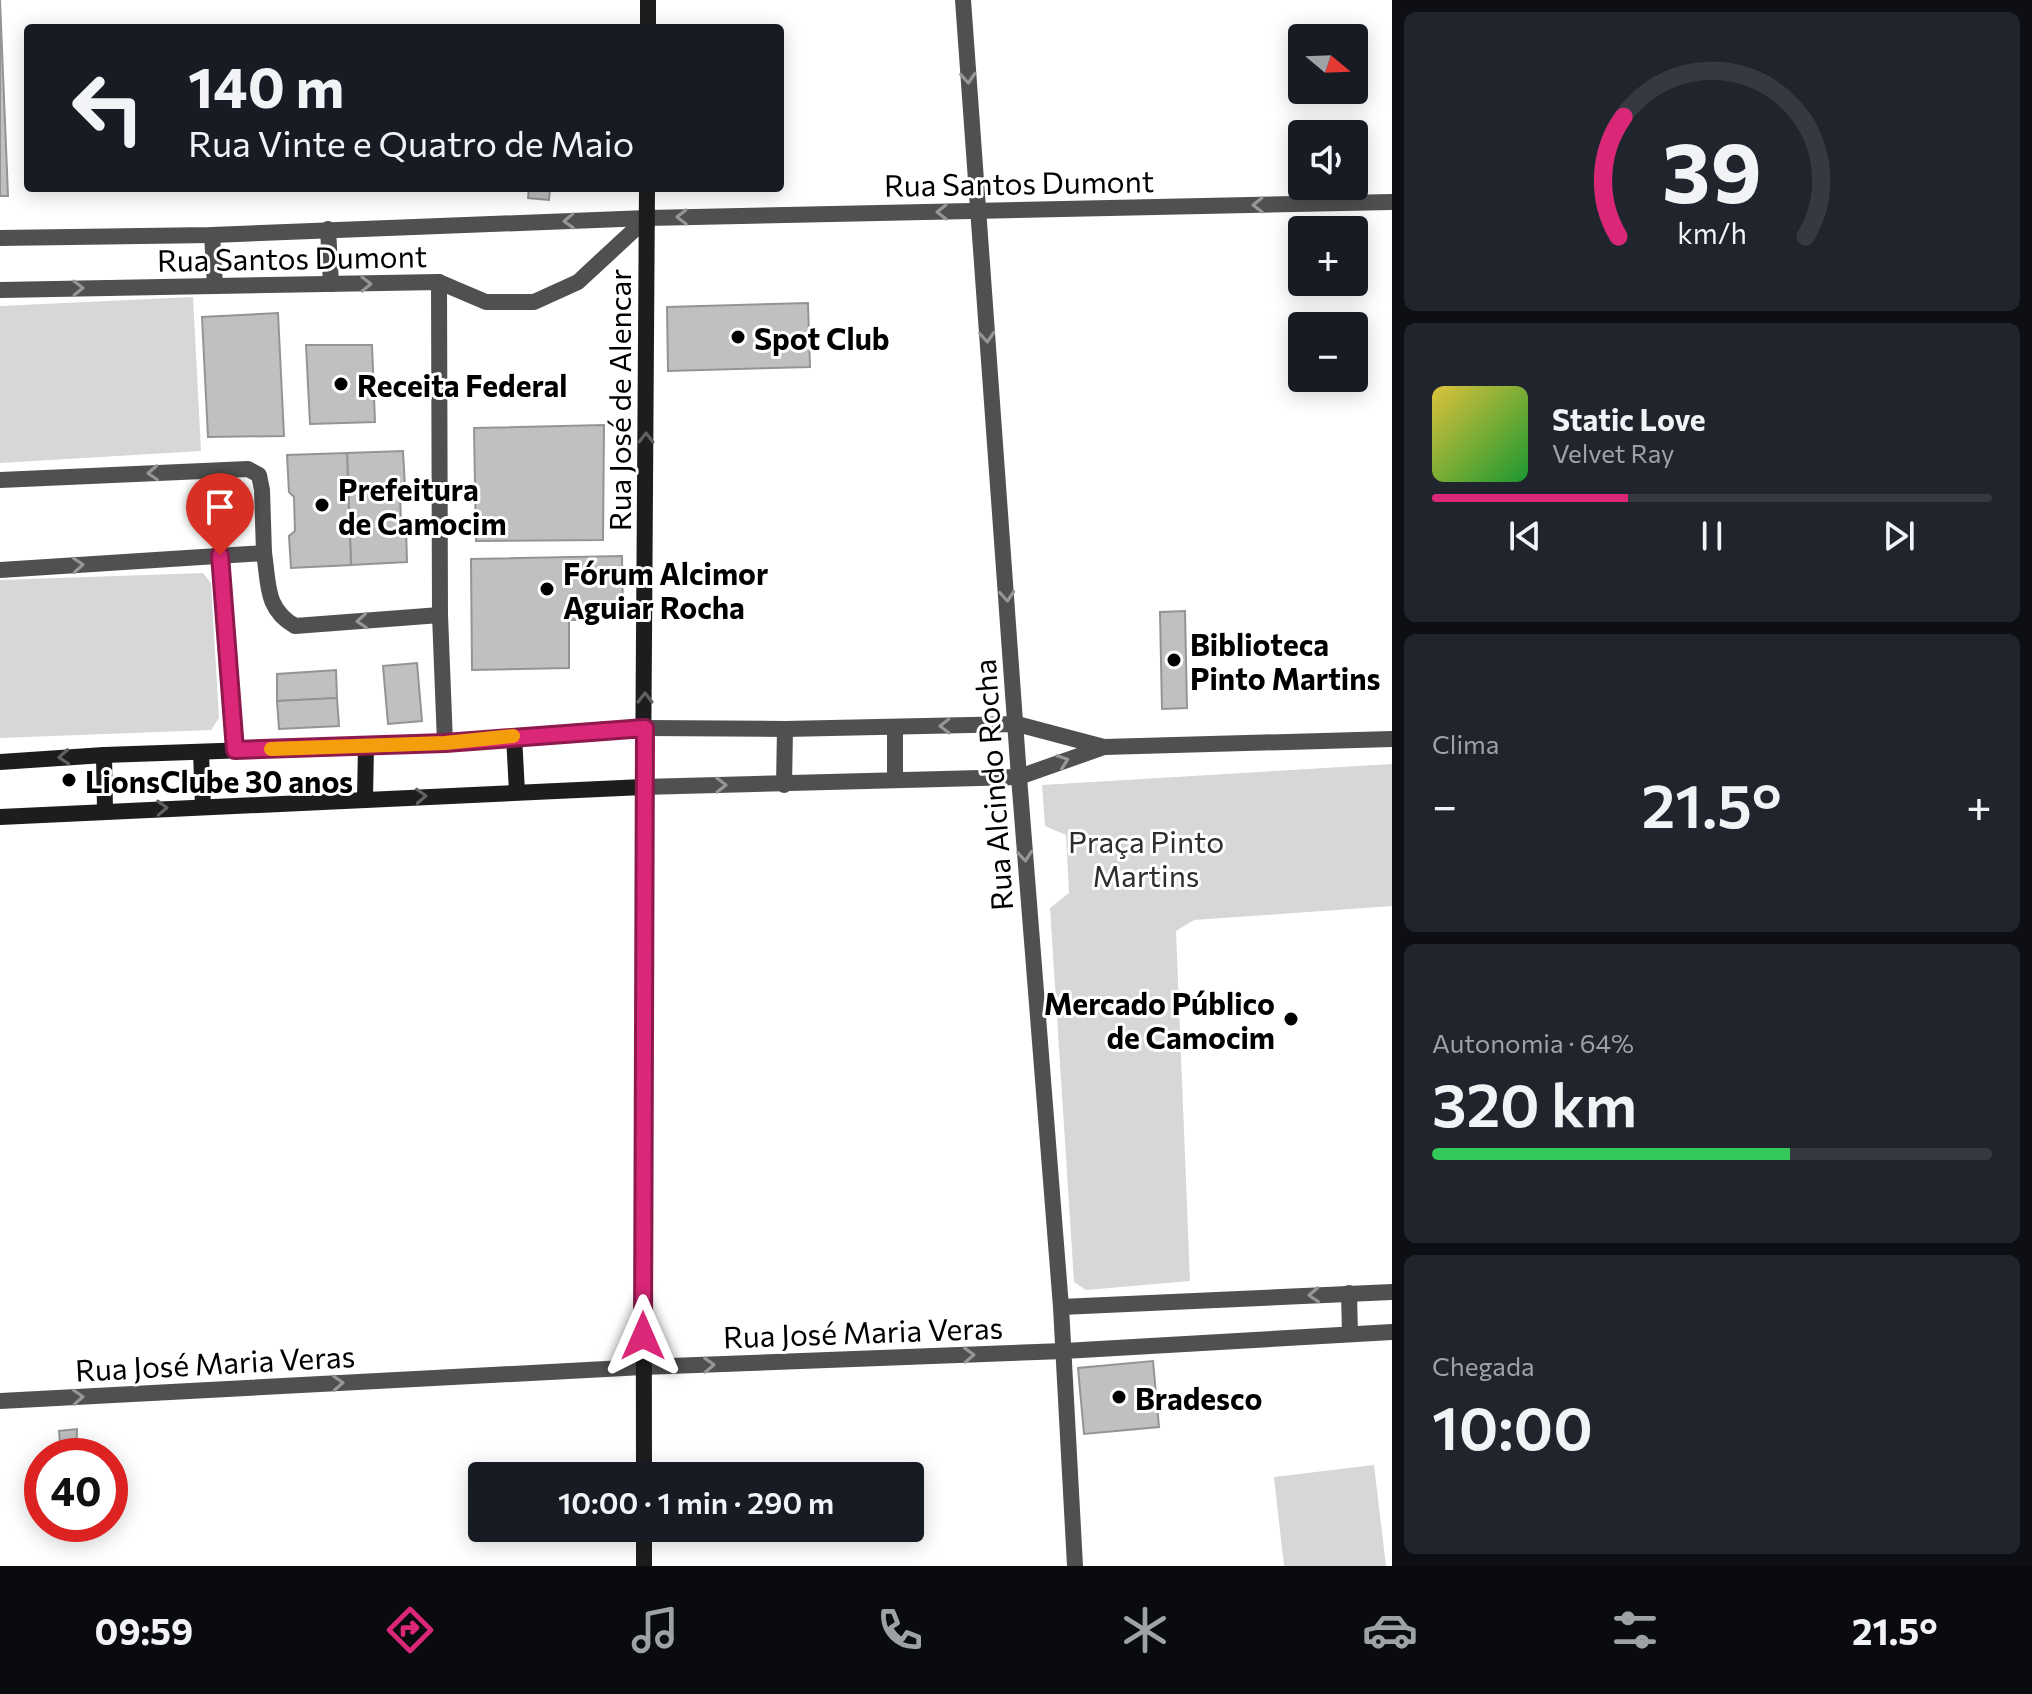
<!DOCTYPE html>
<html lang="pt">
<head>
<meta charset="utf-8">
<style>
	:root { --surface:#171b24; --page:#20242c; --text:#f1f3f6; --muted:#9ea1a6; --line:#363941; --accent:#db2777 }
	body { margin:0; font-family:Commissioner,sans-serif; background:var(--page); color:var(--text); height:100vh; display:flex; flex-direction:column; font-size:30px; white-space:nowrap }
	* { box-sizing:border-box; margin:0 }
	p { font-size:26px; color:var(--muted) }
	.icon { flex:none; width:44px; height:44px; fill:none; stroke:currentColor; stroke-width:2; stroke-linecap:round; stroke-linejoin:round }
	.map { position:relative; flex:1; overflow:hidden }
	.panel { display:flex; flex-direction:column; gap:12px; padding:12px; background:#0d0f14; width:640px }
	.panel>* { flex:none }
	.guide { position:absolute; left:24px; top:24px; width:760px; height:168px; border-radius:8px; box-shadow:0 4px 20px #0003; background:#171b24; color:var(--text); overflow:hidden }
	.needle { width:52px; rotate:109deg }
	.fabs { position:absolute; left:1288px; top:24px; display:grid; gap:16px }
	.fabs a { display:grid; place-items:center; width:80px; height:80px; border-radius:8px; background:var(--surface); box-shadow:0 4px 20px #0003; font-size:40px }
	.speed { position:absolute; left:24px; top:1438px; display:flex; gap:16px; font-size:40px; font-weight:700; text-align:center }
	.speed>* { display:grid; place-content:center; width:104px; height:104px; border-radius:50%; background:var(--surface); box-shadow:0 4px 20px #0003; line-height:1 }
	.speed .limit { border:12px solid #d22; background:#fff; color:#111 }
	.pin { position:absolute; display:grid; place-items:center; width:68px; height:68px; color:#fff; margin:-82px -34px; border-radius:50% 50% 50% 0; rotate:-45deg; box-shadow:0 0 8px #0007 }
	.pin .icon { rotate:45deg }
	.me { position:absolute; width:88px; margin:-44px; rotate:0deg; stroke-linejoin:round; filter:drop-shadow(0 0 6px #0008) }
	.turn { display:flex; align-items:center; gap:28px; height:168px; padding:0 32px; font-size:36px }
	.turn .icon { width:104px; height:104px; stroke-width:2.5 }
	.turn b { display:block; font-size:56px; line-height:68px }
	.big { font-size:60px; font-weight:600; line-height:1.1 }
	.panel .card { flex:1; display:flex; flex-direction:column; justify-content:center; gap:12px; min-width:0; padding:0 28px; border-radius:12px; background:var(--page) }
	.panel .dial { align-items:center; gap:0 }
	.dial svg { height:208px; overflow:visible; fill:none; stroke:var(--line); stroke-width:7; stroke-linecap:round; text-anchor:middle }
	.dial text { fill:var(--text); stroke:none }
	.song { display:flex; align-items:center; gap:24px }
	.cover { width:96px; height:96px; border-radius:12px; background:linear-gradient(135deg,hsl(50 70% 55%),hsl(130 70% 35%)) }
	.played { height:8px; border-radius:4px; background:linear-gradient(90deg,var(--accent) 35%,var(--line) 35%) }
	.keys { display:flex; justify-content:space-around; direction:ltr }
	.heat { display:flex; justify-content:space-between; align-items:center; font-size:44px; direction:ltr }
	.charge { height:12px; border-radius:6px; background:linear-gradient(90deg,#34c759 64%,var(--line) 0) }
	.trip { position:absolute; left:468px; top:1462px; width:456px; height:80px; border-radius:8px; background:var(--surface); box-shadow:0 4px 20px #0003; font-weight:600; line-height:80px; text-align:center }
	.tab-bar { display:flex; height:128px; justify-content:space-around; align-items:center; background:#090b0e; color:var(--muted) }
	.tab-bar .icon { width:56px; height:56px }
	.tab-bar .on { color:var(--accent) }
	.tab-bar b { font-size:36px; color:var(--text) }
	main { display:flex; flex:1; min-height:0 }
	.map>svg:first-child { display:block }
	.green { fill:#d7d7d7 }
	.building { fill:#c0c0c0; stroke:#949494; stroke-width:2 }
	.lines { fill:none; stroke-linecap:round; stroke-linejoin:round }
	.lane { stroke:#505050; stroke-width:16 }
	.street { stroke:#505050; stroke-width:16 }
	.secondary { stroke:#1d1d1d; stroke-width:16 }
	.oneway { stroke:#969696 }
	.oneway2 { stroke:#616161 }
	.route-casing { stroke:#8e194d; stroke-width:20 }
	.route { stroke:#db2777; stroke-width:14 }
	.slow { stroke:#f59e0b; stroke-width:14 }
	.poi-dot { fill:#000; stroke:#fff; stroke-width:3 }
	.labels { text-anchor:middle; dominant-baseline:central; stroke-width:6; stroke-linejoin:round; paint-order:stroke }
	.street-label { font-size:30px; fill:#000; stroke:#fff }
	.poi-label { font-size:30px; font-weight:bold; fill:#000; stroke:#fff; text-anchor:start }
	.park-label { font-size:30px; fill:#2e2e2e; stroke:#fff }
</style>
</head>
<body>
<main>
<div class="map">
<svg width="1392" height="1566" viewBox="0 0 1392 1566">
	<rect width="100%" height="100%" fill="#fff"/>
	<!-- green -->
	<g class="green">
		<polygon points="193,297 201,451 0,463 0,306"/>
		<polygon points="203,573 211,583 219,718 211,730 0,738 0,580"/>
		<polygon points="1392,764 1392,906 1194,920 1176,931 1190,1281 1086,1290 1074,1282 1050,908 1069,893 1066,835 1045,826 1042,785"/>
		<polygon points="1374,1465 1386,1566 1284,1566 1274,1477"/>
	</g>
	<!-- building -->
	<g class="building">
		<polygon points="0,0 8,196 0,196"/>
		<polygon points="529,188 550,188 549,200 528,198"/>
		<polygon points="808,303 810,367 668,371 667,307"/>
		<polygon points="278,313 284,436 208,437 202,317"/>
		<polygon points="306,345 372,345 375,422 310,424"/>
		<polygon points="604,425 603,540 476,541 474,428"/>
		<polygon points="403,451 405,487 400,492 401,524 406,527 407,562 351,565 347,453"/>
		<polygon points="347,453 351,565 291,568 289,536 295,531 294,497 289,492 287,455"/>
		<polygon points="622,556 623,619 569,620 569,668 472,670 471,559"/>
		<polygon points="1185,611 1187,708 1162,709 1160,612"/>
		<polygon points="417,663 422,721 388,724 383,666"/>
		<polygon points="336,670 337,698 277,701 277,674"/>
		<polygon points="337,698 339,726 279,729 277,701"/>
		<polygon points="1153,1361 1159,1427 1084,1434 1078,1368"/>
		<polygon points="77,1429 76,1456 61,1456 59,1431"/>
	</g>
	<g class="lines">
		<!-- lane -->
		<g class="lane">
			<polyline points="0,480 248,469 259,475 262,490 264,553 0,570"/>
			<path d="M264 553C269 584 265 609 295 626L440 615"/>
			<polyline points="220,555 235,750"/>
		</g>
		<!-- street -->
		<g class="street">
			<polyline points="963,0 1019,777 1061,1307 1075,1566"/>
			<polyline points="328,229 331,284"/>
			<polyline points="212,235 215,286"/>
			<polyline points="0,238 212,235 647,218 1392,202"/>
			<polyline points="439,282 440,615 445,743"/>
			<polyline points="0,290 439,282 486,302 534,302 578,282 647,218"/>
			<polyline points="895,727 895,780"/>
			<polyline points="645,728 785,729 1017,724 1104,747 1392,739"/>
			<polyline points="784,785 785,729"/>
			<polyline points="643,787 1019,777 1104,747"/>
			<polyline points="1349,1293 1350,1334"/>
			<polyline points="1061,1307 1392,1292"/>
			<polyline points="0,1401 643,1367 1064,1351 1392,1332"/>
		</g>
		<!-- secondary -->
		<g class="secondary">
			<polyline points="648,28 648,0"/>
			<polyline points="514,736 517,792"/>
			<polyline points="201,752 203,806"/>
			<polyline points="104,755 105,810"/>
			<polyline points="0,762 104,755 445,743 645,728"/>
			<polyline points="365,799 366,745"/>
			<polyline points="0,817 643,787"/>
			<polyline points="644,1476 643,787 647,188"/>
			<polyline points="644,1528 644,1566"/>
		</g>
	</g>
	<!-- one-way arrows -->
	<defs><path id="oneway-chevron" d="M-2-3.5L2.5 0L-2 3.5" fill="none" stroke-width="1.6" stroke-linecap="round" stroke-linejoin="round" transform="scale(2)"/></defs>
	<g class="oneway">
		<use href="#oneway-chevron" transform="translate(968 78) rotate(86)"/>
		<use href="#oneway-chevron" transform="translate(1258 205) rotate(179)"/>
		<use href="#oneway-chevron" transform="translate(942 212) rotate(179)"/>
		<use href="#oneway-chevron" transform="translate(682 217) rotate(179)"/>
		<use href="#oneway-chevron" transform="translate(569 221) rotate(178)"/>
		<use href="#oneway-chevron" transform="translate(366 284) rotate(-1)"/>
		<use href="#oneway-chevron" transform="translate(78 288) rotate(-1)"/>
		<use href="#oneway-chevron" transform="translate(987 337) rotate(86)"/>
		<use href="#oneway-chevron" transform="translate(153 473) rotate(177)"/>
		<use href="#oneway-chevron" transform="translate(78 565) rotate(-4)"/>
		<use href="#oneway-chevron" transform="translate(1007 596) rotate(86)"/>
		<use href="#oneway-chevron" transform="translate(362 621) rotate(176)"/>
		<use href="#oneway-chevron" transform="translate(945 726) rotate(179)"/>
		<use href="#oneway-chevron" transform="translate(1063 761) rotate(-20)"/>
		<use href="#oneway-chevron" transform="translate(721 785) rotate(-1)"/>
		<use href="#oneway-chevron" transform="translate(1025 856) rotate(85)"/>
		<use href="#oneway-chevron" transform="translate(1314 1295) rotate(177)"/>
		<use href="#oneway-chevron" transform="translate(969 1355) rotate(-2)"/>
		<use href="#oneway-chevron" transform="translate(709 1365) rotate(-2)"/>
		<use href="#oneway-chevron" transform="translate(338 1383) rotate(-3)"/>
		<use href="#oneway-chevron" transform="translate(78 1397) rotate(-3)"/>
	</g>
	<g class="oneway2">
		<use href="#oneway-chevron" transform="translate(646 438) rotate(-90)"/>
		<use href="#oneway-chevron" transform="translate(645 698) rotate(-90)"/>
		<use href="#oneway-chevron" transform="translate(64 757) rotate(176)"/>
		<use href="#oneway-chevron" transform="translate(421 796) rotate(-3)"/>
		<use href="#oneway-chevron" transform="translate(162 808) rotate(-2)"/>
	</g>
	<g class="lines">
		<!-- route casing -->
		<g class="route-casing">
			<polyline id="route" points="220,555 235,750 445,743 645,728 643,1336"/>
		</g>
		<!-- route -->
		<use href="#route" class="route"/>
		<!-- slow -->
		<polyline class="slow" points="271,749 445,743 513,736"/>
	</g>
	<!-- markers -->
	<g class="poi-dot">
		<circle cx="738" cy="337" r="8"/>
		<circle cx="341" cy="384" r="8"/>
		<circle cx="322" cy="505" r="8"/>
		<circle cx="547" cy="589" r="8"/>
		<circle cx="1174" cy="660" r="8"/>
		<circle cx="69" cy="780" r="8"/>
		<circle cx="1291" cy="1019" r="8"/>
		<circle cx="1119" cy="1397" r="8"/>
	</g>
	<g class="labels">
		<!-- street labels -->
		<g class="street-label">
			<text transform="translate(1019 182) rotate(-1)">Rua Santos Dumont</text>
			<text transform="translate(292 257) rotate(-1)">Rua Santos Dumont</text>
			<text transform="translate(618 400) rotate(-90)">Rua José de Alencar</text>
			<text transform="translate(992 785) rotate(-94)">Rua Alcindo Rocha</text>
			<text transform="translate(863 1331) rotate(-2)">Rua José Maria Veras</text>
			<text transform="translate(215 1362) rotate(-3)">Rua José Maria Veras</text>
		</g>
		<!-- poi labels -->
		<g class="poi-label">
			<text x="754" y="337">Spot Club</text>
			<text x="357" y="384">Receita Federal</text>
			<text x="338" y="488">Prefeitura<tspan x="338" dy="34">de Camocim</tspan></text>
			<text x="563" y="572">Fórum Alcimor<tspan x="563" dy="34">Aguiar Rocha</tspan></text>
			<text x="1190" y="643">Biblioteca<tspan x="1190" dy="34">Pinto Martins</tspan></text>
			<text x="85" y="780">LionsClube 30 anos</text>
			<text x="1275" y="1002" text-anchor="end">Mercado Público<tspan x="1275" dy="34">de Camocim</tspan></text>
			<text x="1135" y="1397">Bradesco</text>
		</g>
		<!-- park labels -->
		<g class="park-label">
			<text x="1146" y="840">Praça Pinto<tspan x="1146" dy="34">Martins</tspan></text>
		</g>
	</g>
</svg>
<div class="fabs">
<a><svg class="needle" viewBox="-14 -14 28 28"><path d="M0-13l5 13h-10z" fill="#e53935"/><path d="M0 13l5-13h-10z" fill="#9ea1a6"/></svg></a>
<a><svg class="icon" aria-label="sound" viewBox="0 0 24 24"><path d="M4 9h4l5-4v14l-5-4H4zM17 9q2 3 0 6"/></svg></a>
<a>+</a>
<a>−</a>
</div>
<div class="speed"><div class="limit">40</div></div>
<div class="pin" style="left:220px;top:555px;background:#d93025"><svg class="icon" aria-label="arrive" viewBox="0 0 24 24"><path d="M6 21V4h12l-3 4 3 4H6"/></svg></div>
<svg class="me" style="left:643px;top:1336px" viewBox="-20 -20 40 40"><path d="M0-17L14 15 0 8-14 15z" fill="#db2777" stroke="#fff" stroke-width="4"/></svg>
<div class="trip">10:00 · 1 min · 290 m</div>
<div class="guide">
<div class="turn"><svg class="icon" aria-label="left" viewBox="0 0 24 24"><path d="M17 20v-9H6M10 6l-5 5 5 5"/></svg><div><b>140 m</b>Rua Vinte e Quatro de Maio</div></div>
</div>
</div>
<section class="panel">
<div class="card dial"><svg viewBox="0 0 100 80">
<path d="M14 69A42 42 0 1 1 86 69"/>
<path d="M14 69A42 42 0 0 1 16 23" stroke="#db2777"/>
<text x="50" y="56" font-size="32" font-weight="700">39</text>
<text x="50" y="72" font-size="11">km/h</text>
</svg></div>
<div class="card">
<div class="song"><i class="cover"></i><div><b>Static Love</b><p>Velvet Ray</p></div></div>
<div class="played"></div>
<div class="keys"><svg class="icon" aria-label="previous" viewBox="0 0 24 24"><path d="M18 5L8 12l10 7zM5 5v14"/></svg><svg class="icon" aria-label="pause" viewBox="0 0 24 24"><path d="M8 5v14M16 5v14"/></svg><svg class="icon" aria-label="next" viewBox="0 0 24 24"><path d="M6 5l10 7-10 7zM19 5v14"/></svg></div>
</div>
<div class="card"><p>Clima</p>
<div class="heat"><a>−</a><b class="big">21.5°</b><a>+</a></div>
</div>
<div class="card"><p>Autonomia · 64%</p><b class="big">320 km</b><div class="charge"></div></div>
<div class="card"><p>Chegada</p><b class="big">10:00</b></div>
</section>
</main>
<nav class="tab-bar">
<b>09:59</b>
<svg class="icon on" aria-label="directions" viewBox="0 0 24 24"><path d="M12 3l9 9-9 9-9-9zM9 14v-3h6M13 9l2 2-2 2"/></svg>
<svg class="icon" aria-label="music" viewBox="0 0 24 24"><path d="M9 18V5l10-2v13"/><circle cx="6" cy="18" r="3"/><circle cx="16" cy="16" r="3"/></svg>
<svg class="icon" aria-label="phone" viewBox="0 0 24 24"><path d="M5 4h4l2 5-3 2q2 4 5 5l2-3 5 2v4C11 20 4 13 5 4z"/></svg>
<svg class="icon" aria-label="climate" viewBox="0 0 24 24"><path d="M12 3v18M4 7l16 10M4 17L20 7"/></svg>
<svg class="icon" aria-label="car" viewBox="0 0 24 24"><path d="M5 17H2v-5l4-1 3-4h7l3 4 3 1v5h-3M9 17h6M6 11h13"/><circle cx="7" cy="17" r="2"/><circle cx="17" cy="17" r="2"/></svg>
<svg class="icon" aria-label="filters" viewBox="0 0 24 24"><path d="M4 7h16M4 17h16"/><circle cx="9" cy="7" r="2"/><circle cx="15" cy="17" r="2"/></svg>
<b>21.5°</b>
</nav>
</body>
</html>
